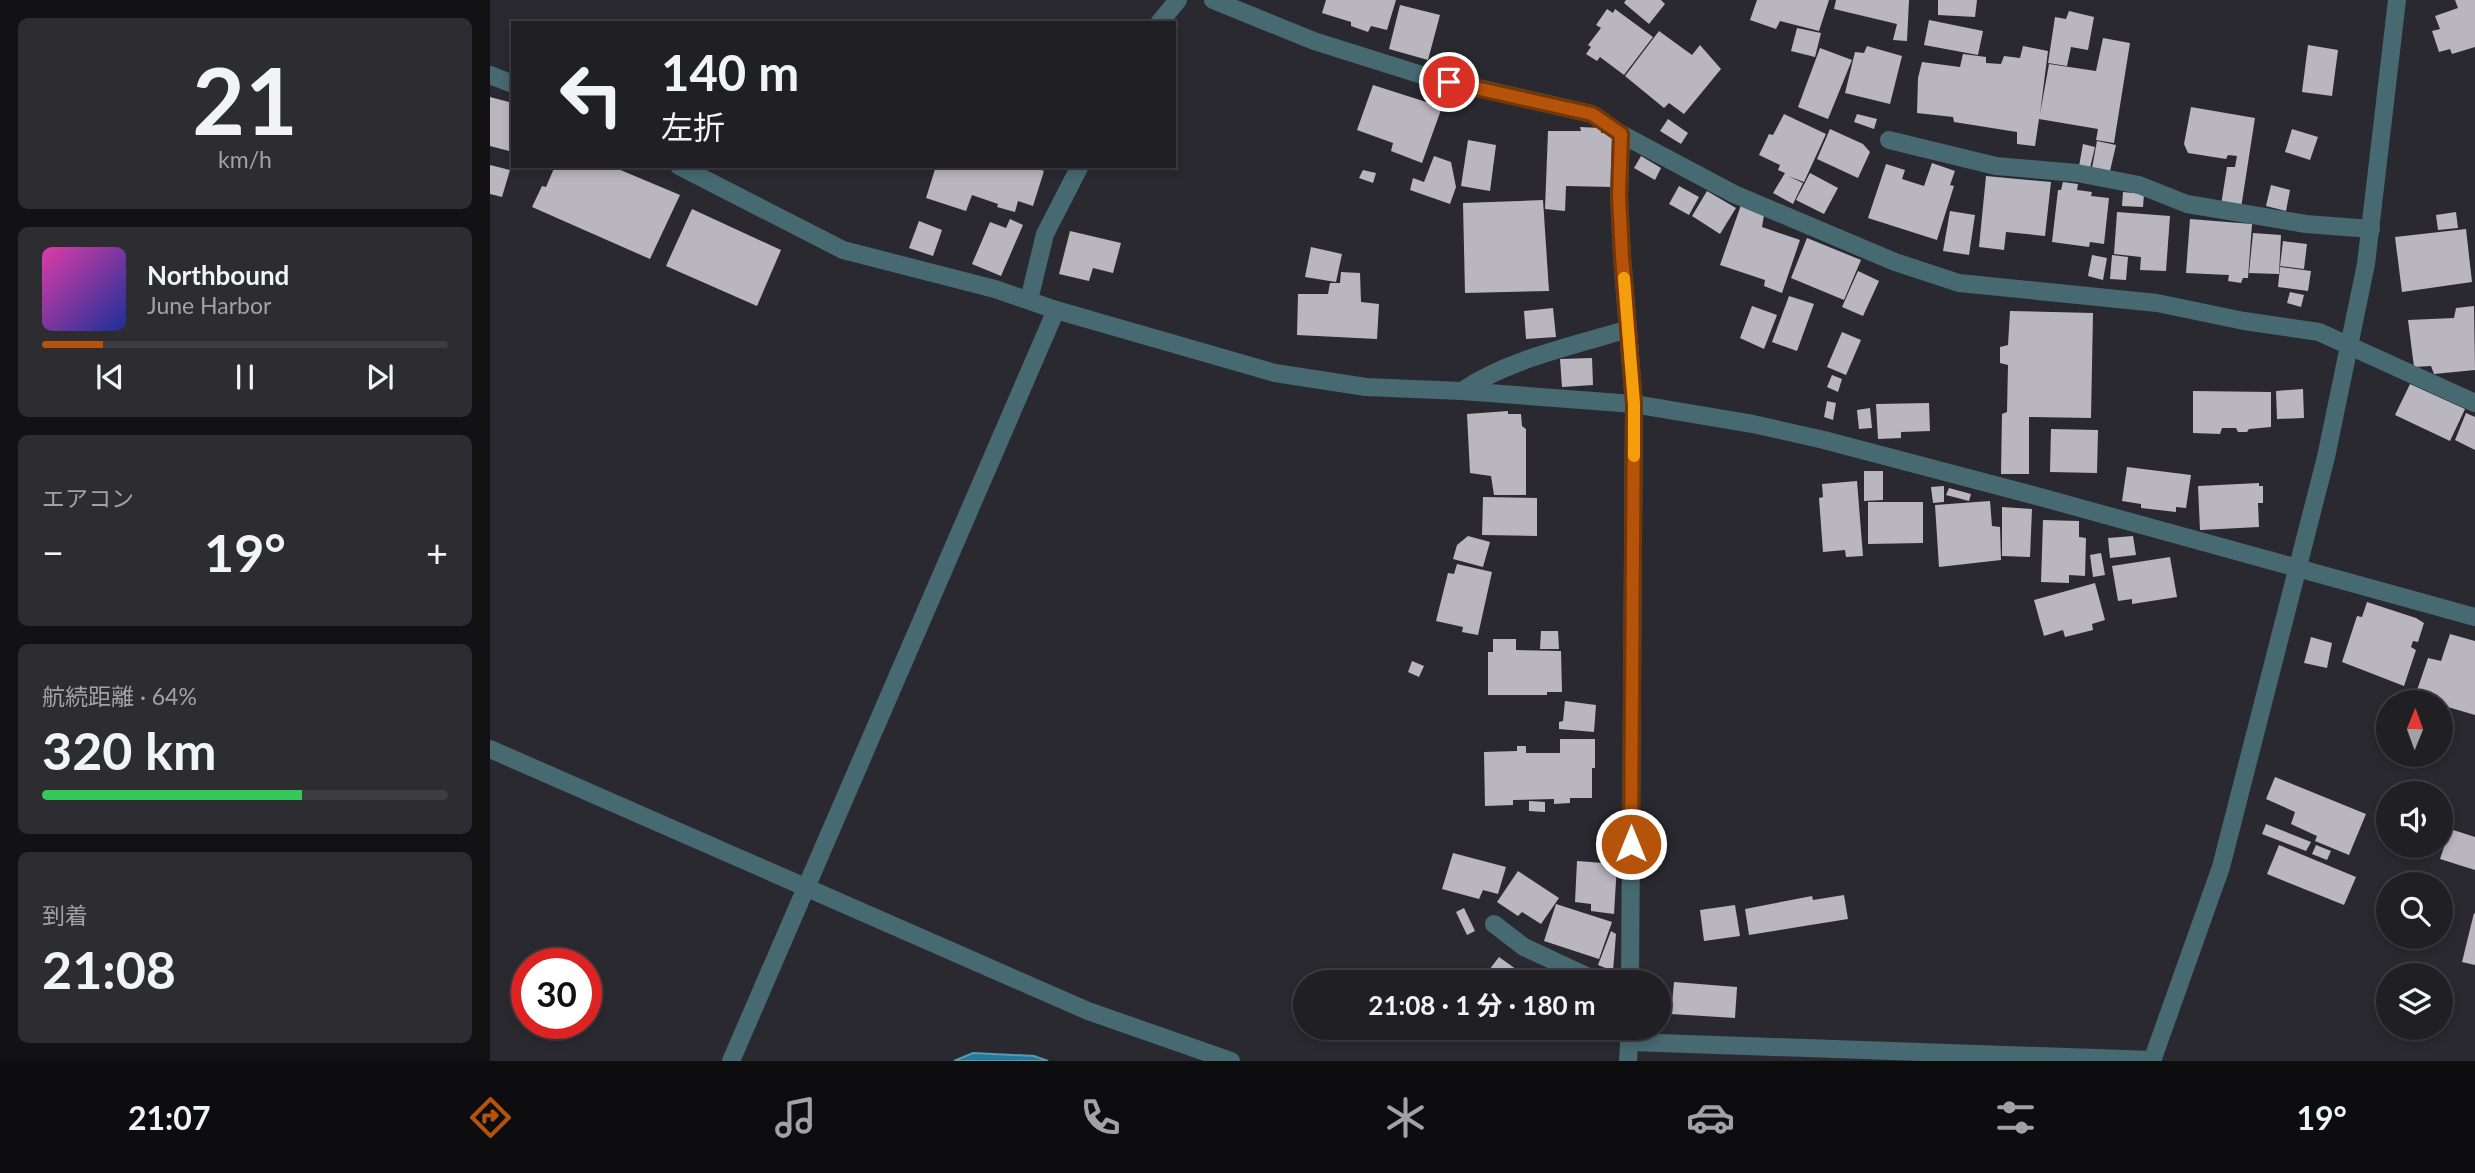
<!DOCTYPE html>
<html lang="ja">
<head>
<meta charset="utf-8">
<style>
	:root { --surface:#201f24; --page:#2d2c31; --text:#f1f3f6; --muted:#a2a2a6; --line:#3d3d41; --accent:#b45309 }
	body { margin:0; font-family:Lato,"Noto Sans JP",sans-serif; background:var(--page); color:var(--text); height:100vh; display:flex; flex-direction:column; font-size:26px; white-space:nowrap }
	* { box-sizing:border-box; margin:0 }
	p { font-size:23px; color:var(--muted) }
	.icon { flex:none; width:38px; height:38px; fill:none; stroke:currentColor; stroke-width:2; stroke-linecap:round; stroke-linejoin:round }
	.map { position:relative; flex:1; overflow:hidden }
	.sheet { display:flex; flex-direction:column; gap:18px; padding:18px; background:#121114; width:490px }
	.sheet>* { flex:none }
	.hud { position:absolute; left:21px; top:21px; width:665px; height:147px; border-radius:0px; box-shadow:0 4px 10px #0003,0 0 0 2px var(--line); background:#201f24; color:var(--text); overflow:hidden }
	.needle { width:46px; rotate:1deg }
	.tools { position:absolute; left:1886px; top:690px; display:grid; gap:14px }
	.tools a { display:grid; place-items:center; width:77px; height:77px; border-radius:50%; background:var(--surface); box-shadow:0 4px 10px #0003,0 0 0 2px var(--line); font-size:35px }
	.speed { position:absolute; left:21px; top:948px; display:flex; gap:14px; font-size:35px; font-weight:700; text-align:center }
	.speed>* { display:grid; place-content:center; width:91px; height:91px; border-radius:50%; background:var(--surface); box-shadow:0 4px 10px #0003,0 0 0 2px var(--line); line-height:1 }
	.speed .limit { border:10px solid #d22; background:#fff; color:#111 }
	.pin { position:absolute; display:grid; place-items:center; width:60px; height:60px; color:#fff; margin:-30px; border:4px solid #fff; border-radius:50%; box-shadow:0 2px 7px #0007 }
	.me { position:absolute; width:77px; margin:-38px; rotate:0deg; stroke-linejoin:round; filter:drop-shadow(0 0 5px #0008) }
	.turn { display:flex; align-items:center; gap:24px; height:147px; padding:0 35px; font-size:32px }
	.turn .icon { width:91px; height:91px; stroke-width:2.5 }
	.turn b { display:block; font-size:49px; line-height:60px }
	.big { font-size:52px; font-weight:700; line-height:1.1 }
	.sheet .widget { flex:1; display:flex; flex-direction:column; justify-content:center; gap:10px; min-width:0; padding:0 24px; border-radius:10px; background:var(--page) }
	.sheet .dial { align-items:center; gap:0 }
	.dial b { font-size:91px; line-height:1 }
	.song { display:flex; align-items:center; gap:21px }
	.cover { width:84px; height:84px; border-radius:10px; background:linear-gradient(135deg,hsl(320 70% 55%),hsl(230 70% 35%)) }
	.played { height:7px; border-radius:4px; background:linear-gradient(90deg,var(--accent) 15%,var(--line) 15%) }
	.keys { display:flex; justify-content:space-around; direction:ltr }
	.heat { display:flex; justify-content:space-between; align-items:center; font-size:38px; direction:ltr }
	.charge { height:10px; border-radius:5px; background:linear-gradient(90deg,#34c759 64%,var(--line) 0) }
	.trip { position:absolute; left:803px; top:970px; width:378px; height:70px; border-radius:35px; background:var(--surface); box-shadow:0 4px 10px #0003,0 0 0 2px var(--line); font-weight:700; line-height:70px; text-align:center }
	.dock { display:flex; height:112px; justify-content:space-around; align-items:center; background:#0d0c0e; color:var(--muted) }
	.dock .icon { width:49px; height:49px }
	.dock .active { color:var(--accent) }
	.dock b { font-size:32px; color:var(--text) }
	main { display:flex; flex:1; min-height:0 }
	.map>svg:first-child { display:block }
	.water { fill:#217b98; stroke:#5998ae; stroke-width:2 }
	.building { fill:#b9b6bf }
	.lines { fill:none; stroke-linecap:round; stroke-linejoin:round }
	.minor { stroke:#476971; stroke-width:18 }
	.tertiary { stroke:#476971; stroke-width:18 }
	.route-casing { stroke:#753606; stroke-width:18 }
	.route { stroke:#b45309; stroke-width:12 }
	.slow { stroke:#f59e0b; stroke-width:12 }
</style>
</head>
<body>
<main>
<section class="sheet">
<div class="widget dial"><b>21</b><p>km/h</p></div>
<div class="widget">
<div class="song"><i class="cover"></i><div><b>Northbound</b><p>June Harbor</p></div></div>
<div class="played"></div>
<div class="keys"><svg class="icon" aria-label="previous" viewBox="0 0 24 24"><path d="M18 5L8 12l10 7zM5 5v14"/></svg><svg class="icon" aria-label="pause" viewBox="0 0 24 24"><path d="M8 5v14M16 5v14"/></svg><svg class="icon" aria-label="next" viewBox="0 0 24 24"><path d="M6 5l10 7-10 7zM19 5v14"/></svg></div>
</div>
<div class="widget"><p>エアコン</p>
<div class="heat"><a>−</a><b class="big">19°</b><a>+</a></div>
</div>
<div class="widget"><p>航続距離 · 64%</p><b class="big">320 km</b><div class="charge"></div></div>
<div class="widget"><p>到着</p><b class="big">21:08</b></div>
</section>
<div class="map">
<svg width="1985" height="1061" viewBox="0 0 1985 1061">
	<rect width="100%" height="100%" fill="#2a2930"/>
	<!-- water -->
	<polygon class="water" points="483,1053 544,1056 558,1061 464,1061"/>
	<!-- building -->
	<g class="building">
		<polygon points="836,0 906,0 897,30 881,26 878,32 861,26 861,22 832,13"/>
		<polygon points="1136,0 1171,0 1175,4 1159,24 1134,3"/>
		<polygon points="1267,0 1339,0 1329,31 1290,21 1286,29 1260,20"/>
		<polygon points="1346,0 1419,0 1417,41 1403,40 1407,24 1344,9"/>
		<polygon points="1448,0 1487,0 1485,17 1448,15"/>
		<polygon points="1965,0 1985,0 1985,47 1962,54 1960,49 1949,52 1942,31 1950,29 1945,16 1968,8"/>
		<polygon points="910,5 950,15 938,60 899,49"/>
		<polygon points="1117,9 1123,13 1125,9 1163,37 1134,75 1110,57 1107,61 1096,54 1101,47 1098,45 1111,28 1106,25"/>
		<polygon points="1579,11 1604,17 1598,50 1581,47 1577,66 1558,63 1565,17 1576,19"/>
		<polygon points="1439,20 1493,31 1488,55 1434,45"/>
		<polygon points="1307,28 1331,33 1325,57 1301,51"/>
		<polygon points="1169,31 1202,55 1210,45 1231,69 1194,114 1179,103 1174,108 1135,76"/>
		<polygon points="1613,38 1640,43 1624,143 1606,140 1608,129 1549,119 1545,146 1527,144 1527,132 1464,122 1463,117 1427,113 1428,78 1432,62 1470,67 1473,54 1496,57 1496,63 1511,64 1514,56 1530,58 1533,46 1558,51 1550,114 1559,64 1606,71"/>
		<polygon points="1818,45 1848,50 1842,96 1812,92"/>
		<polygon points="1377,46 1412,56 1400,104 1355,93 1365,52 1374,53"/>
		<polygon points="1330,48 1362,60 1338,119 1308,107"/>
		<polygon points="883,85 952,107 932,163 901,151 903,143 867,130"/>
		<polygon points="0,97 23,103 23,152 0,146"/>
		<polygon points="1701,107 1765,118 1751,208 1731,205 1737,167 1745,167 1747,156 1738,155 1736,159 1698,153 1694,144"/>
		<polygon points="1294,114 1336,134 1314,182 1298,176 1313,183 1303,204 1283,193 1295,173 1288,170 1290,165 1269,155 1279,134 1283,135"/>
		<polygon points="1367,114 1387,119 1384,129 1364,122"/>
		<polygon points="1178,119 1198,133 1191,144 1170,131"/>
		<polygon points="1090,127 1111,128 1111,133 1124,133 1123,187 1076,186 1075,211 1055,209 1058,131 1091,131"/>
		<polygon points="1340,129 1373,144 1380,152 1368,178 1327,159"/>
		<polygon points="1802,129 1828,137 1820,160 1795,152"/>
		<polygon points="978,140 1006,145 1000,191 971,186"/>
		<polygon points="1607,141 1626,145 1620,171 1602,168"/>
		<polygon points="1593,144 1605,147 1600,168 1589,166"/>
		<polygon points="944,156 961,162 966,187 960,204 920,190 923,178 934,182"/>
		<polygon points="1151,156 1171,168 1165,180 1144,168"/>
		<polygon points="1442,163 1465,171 1460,185 1464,186 1447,240 1378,218 1396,164 1415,170 1412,179 1434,186"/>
		<polygon points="0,165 20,170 12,197 0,194"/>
		<polygon points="65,166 121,166 190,195 160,259 42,207 52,186 56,187"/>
		<polygon points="446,166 539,166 554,171 543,206 528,201 525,212 507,207 508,204 482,195 476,211 436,198"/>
		<polygon points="873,170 886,173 883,183 869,178"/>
		<polygon points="1320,173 1348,188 1334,214 1306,200"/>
		<polygon points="1496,176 1561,182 1555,236 1516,232 1514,250 1489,247"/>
		<polygon points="1573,182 1588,184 1587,190 1602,192 1601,196 1619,198 1614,244 1600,242 1599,247 1562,242 1568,190 1571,190"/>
		<polygon points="1781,185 1800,190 1796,211 1776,206"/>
		<polygon points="1189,186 1209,197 1199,215 1179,204"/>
		<polygon points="1217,191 1246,208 1230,234 1202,216"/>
		<polygon points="1633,192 1654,194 1653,207 1632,206"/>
		<polygon points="1053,200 1059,291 975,293 973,203"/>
		<polygon points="1251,205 1274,215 1272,227 1310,240 1292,293 1274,286 1275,280 1230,265"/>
		<polygon points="202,209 291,250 267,306 176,266"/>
		<polygon points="1460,211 1485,215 1479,255 1453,251"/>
		<polygon points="1627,212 1680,216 1676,271 1650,270 1651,257 1624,254"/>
		<polygon points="1966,212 1968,228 1948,230 1946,215"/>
		<polygon points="520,219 533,225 511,276 482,264 500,222 516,228"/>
		<polygon points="1700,219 1762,224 1758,278 1753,278 1751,283 1738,281 1739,275 1696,273"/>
		<polygon points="429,221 452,230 443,256 419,248"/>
		<polygon points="1976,229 1982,282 1912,292 1905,237"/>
		<polygon points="580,231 631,243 623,273 603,268 599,281 569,274"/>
		<polygon points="1763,233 1791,235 1789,274 1759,273"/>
		<polygon points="1317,238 1371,260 1354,300 1301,278"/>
		<polygon points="1793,241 1817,244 1814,269 1790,266"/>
		<polygon points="821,247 852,254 846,282 815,277"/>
		<polygon points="1602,255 1617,258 1613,280 1598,276"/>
		<polygon points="1622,255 1638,257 1636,280 1620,279"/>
		<polygon points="1790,267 1821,271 1818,291 1788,287"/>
		<polygon points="1368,271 1389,281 1373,316 1352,307"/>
		<polygon points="851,272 870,273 871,302 889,304 887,339 807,335 808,294 838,294 840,283 854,283 850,283"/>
		<polygon points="1800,292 1814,295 1811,307 1797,303"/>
		<polygon points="1299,296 1324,304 1307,351 1282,342"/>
		<polygon points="1262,306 1287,315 1274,349 1250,338"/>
		<polygon points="1984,306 1985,370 1944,374 1941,366 1924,367 1918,320 1964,318 1966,308"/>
		<polygon points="1063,308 1066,337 1036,339 1034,311"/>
		<polygon points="1520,311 1603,313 1601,418 1539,417 1539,474 1511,474 1512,414 1517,412 1518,365 1510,363 1510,347 1518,345"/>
		<polygon points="1352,332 1371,340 1356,375 1337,367"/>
		<polygon points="1102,358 1103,385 1072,387 1070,359"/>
		<polygon points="1342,375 1352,379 1348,392 1337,387"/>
		<polygon points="1920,384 1975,409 1960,441 1905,415"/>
		<polygon points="1813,389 1814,418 1787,419 1786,391"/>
		<polygon points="1703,391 1781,392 1781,427 1759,429 1757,432 1748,432 1746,428 1732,428 1730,434 1703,433"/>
		<polygon points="1337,401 1346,403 1343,420 1334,417"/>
		<polygon points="1439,403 1440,431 1411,432 1411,438 1388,439 1386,404"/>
		<polygon points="1380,408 1382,428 1369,429 1367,410"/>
		<polygon points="1018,411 1018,414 1031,414 1032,426 1036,429 1036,495 1004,495 1001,476 980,473 977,414"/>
		<polygon points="1976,413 1985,417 1985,450 1965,440"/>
		<polygon points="1561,429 1608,430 1607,473 1560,472"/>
		<polygon points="1637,467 1701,475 1696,508 1686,507 1686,512 1651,508 1651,504 1632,501"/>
		<polygon points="1374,471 1393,471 1393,500 1374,501"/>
		<polygon points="1367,481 1373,556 1356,557 1355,550 1333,552 1329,498 1333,497 1332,484"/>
		<polygon points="1769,483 1769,486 1773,486 1773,503 1768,503 1769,527 1710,530 1708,486"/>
		<polygon points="1454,486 1454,502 1443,503 1441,487"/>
		<polygon points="1459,488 1481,494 1479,501 1456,495"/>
		<polygon points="993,497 1047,498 1047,536 992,535"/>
		<polygon points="1500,501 1502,526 1510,527 1511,560 1449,567 1445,505"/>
		<polygon points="1378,502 1433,502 1433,543 1378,544"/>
		<polygon points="1512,507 1542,509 1540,557 1512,556"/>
		<polygon points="1553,520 1589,521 1589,537 1596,538 1595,576 1579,575 1579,583 1551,582"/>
		<polygon points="978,536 1000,542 993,567 963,559 967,545"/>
		<polygon points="1643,536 1646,555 1620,558 1618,538"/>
		<polygon points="1611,553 1615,575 1603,577 1600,555"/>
		<polygon points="1680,557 1687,597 1642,604 1642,599 1628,601 1622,566"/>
		<polygon points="967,564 1002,572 988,635 972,632 973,627 946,621 958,573 964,574"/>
		<polygon points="1605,583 1615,620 1602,624 1603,630 1575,637 1573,630 1554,636 1544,600"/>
		<polygon points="1877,602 1926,618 1934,623 1928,642 1923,641 1921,647 1926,650 1914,686 1852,662 1867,616 1872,617"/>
		<polygon points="1051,631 1068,631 1069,649 1050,649"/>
		<polygon points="1960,634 1985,641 1985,715 1951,705 1951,702 1942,702 1925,696 1938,658 1951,661"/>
		<polygon points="1821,637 1842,643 1837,668 1814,663"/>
		<polygon points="1003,639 1026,639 1026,650 1071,651 1072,692 1057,692 1057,695 998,695 998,652 1003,652"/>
		<polygon points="922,661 934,666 929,677 918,672"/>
		<polygon points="1075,701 1106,705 1104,732 1069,729 1069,722 1073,721"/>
		<polygon points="1070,739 1105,739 1105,768 1102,768 1102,798 1080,798 1080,803 1064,804 1064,799 1023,800 1023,805 995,806 994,752 1027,751 1027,746 1036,746 1036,753 1070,753"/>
		<polygon points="1785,777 1876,814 1859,855 1825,841 1827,836 1801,824 1805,812 1776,799"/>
		<polygon points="1039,801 1055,802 1055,812 1039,811"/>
		<polygon points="1776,824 1821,842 1816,851 1772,834"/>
		<polygon points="1960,829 1985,837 1985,870 1950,859"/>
		<polygon points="1789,845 1866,877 1854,905 1777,874"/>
		<polygon points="1826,845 1841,851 1837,860 1822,854"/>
		<polygon points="963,853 1016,867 1008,894 993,890 989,899 952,889"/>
		<polygon points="1087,861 1127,864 1124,914 1101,911 1101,904 1085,902"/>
		<polygon points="1028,871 1069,898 1051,924 1032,912 1028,916 1007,902"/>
		<polygon points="1354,895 1358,919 1259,935 1255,909 1322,896 1323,900"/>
		<polygon points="1066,904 1122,922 1109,959 1054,941"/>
		<polygon points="1245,905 1250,936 1214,941 1210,910"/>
		<polygon points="974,908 985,931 977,935 966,912"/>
		<polygon points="1984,913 1985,914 1985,965 1972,962"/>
		<polygon points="1121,931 1126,934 1123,971 1108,965"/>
		<polygon points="1009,957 1044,982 1007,982 996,974"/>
		<polygon points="1184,982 1247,987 1245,1018 1181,1014"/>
		<polygon points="1058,1027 1093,1027 1087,1040"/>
	</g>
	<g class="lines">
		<!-- minor -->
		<g class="minor">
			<polyline points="723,0 824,41 935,76 1102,114 1131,134 1244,194 1405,262 1469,283 1667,303 1754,321 1829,332 1985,403"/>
			<polyline points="669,23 688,0"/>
			<polyline points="0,75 23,84"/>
			<polyline points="1131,134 1129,196 1132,256 1144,404 1140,982"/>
			<polyline points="1399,140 1506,166 1587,173 1649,185 1697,204 1816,224 1881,229"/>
			<polyline points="189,166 353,250 505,289 566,310 785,373 876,387 972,391 1144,404 1263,424 1334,440 1550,497 1985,617"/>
			<polyline points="539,300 555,234 590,166"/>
			<path d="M972 391C1018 359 1084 346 1138 329"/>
			<polyline points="0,749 598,1011 741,1061"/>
			<polyline points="1004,924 1034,947 1109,982"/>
			<polyline points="1140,1042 1663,1060"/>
			<polyline points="241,1061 566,310"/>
			<polyline points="1138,1061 1140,1027"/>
		</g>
		<!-- tertiary -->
		<polyline class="tertiary" points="1662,1061 1731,867 1836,457 1876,264 1907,0"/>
	</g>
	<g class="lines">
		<!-- route casing -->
		<g class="route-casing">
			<polyline id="route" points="959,82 1102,114 1131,134 1129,196 1132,256 1144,404 1141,844"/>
		</g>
		<!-- route -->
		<use href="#route" class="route"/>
		<!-- slow -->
		<polyline class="slow" points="1134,278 1144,404 1144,456"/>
	</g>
</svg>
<div class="tools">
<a><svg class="needle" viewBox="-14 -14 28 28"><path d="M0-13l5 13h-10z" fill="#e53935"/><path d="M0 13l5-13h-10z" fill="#a2a2a6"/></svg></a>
<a><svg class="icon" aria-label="sound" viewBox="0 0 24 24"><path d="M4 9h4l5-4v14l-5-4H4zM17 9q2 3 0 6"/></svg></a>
<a><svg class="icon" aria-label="search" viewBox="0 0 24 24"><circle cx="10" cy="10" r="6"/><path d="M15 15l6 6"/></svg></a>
<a><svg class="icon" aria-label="layers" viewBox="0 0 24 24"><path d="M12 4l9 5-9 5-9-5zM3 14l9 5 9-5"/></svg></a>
</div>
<div class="speed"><div class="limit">30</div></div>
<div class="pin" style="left:959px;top:82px;background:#d93025"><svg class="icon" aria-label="arrive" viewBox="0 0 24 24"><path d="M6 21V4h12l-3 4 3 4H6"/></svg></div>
<svg class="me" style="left:1141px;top:844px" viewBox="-20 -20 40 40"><circle r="17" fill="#b45309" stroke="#fff" stroke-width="3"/><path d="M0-11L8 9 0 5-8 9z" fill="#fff"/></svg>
<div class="trip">21:08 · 1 分 · 180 m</div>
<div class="hud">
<div class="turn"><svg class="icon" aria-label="left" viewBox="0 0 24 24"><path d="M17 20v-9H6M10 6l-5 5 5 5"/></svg><div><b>140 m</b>左折</div></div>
</div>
</div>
</main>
<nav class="dock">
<b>21:07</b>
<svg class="icon active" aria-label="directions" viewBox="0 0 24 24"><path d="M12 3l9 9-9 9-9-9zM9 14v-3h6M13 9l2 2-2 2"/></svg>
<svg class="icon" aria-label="music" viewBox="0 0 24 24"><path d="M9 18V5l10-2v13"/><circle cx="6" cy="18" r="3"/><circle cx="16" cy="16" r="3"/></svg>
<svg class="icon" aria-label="phone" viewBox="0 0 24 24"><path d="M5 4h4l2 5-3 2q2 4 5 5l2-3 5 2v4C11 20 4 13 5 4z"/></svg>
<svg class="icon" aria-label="climate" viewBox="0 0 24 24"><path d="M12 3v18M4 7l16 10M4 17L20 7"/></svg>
<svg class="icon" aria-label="car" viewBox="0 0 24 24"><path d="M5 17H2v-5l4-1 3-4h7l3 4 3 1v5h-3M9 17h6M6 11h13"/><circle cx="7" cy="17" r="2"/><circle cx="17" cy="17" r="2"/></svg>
<svg class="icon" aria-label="filters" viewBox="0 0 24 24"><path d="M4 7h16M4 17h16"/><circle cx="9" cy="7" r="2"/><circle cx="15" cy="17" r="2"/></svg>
<b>19°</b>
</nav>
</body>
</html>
